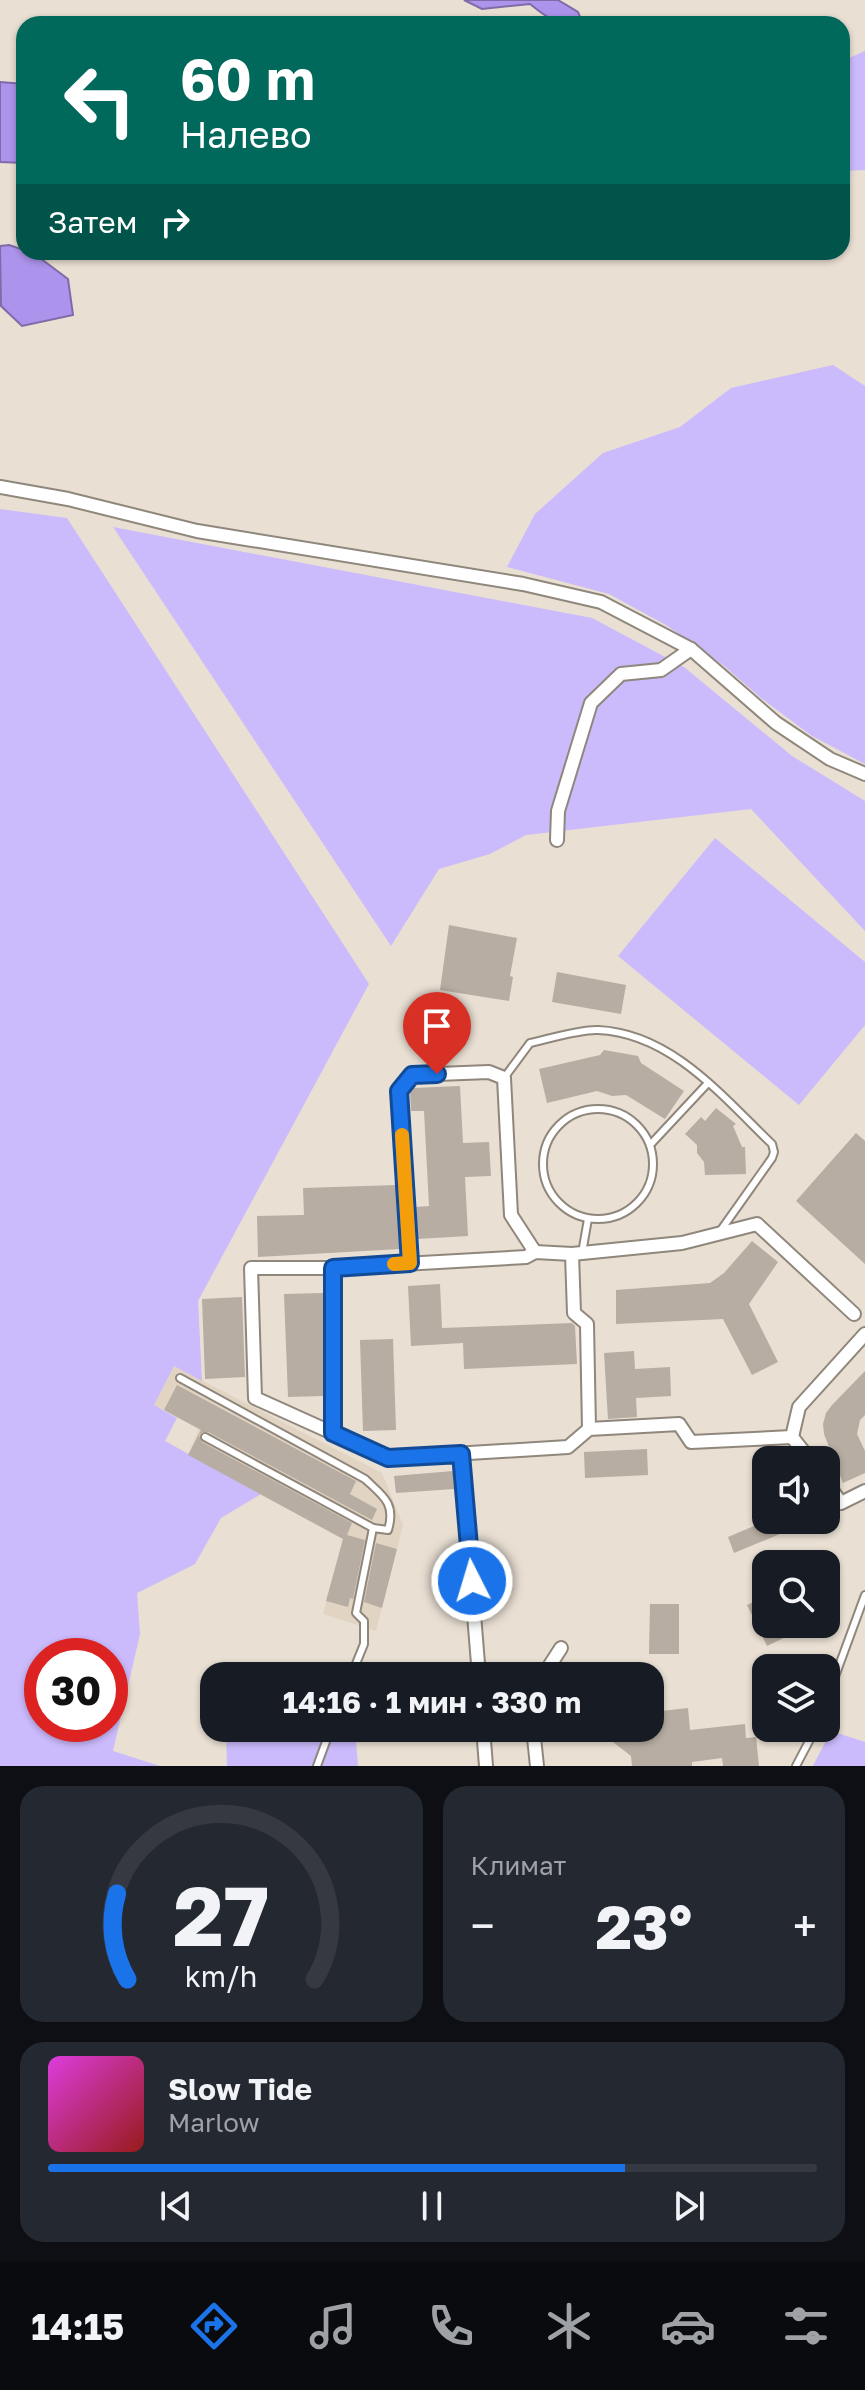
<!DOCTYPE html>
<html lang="ru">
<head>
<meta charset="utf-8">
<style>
	:root { --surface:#171b24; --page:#242831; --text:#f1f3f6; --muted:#9ea1a6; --line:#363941; --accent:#1a73e8 }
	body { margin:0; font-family:"Golos Text",sans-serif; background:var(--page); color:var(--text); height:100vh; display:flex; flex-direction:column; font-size:30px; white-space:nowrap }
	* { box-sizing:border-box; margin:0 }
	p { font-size:26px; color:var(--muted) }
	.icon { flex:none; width:44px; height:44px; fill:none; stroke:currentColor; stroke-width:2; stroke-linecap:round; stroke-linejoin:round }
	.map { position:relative; height:1766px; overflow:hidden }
	.details { display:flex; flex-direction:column; gap:20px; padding:20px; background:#0d0f14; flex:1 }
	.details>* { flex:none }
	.hud { position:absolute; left:16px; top:16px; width:834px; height:244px; border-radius:24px; box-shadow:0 2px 6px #0004; background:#00695c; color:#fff; overflow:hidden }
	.fabs { position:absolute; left:752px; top:1446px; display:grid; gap:16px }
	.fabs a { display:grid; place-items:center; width:88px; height:88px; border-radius:16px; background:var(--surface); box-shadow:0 2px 6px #0004; font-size:40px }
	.speed { position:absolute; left:24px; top:1638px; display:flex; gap:16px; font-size:40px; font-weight:700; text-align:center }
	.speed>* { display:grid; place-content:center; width:104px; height:104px; border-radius:50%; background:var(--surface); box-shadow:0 2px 6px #0004; line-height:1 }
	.speed .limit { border:12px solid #d22; background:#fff; color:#111 }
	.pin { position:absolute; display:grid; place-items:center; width:68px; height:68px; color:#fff; margin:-82px -34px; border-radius:50% 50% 50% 0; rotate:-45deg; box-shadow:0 0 8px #0007 }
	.pin .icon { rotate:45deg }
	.me { position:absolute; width:88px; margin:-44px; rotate:355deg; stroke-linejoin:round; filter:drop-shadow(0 0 6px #0008) }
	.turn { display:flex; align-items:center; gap:28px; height:168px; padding:0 32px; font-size:36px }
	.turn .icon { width:104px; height:104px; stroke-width:2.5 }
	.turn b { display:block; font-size:56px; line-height:68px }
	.then { display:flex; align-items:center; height:76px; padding:0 32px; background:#0003; gap:16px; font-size:30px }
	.big { font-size:60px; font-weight:700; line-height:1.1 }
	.details .tile { flex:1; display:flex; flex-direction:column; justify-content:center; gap:12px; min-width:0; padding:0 28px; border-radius:24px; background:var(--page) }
	.details .dial { align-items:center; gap:0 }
	.dial svg { height:208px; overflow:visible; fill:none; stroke:var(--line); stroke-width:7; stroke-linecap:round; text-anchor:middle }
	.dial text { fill:var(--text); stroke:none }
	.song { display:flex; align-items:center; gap:24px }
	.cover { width:96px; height:96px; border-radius:12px; background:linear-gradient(135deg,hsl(300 70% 55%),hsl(0 70% 35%)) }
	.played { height:8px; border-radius:4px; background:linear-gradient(90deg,var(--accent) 75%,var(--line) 75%) }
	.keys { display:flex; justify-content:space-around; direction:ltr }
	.heat { display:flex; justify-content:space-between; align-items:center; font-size:44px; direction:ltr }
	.details .tiles { flex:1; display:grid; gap:20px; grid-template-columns:1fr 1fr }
	.tile:last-child { grid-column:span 2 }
	.trip { position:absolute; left:200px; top:1662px; width:464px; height:80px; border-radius:24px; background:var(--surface); box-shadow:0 2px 6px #0004; font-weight:700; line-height:80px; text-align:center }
	.dock { display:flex; height:128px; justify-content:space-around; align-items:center; background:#090b0e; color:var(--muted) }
	.dock .icon { width:56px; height:56px }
	.dock .active { color:var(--accent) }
	.dock b { font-size:36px; color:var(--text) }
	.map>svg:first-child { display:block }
	.built { fill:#e2d4c2 }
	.green { fill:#cbbafc; fill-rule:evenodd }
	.water { fill:#ac93eb; stroke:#7e6ba8; stroke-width:2 }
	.building { fill:#b7ada2 }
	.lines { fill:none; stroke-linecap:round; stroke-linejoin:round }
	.lane-casing { stroke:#90877c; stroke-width:10 }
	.street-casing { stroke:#90877c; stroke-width:16 }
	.lane { stroke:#fff; stroke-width:6 }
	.street { stroke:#fff; stroke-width:12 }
	.route-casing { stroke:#114b97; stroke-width:20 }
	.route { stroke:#1a73e8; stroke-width:14 }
	.slow { stroke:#f59e0b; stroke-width:14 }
</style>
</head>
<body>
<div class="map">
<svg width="865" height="1766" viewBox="0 0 865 1766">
	<rect width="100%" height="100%" fill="#e9dfd3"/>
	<!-- built -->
	<polygon class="built" points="174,1366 382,1473 403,1525 376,1631 323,1614 343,1539 188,1455 199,1429 154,1405"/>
	<!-- green -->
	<g class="green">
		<polygon points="865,51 865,170 842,171 842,61"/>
		<polygon points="833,365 865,386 865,764 812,736 761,698 723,665 666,625 609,594 507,567 535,514 603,453 680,427 731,388"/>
		<path d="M0 509 67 518 369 984 198 1301 202 1381 174 1366 154 1405 177 1418 165 1441 261 1494 221 1518 195 1564 137 1593 140 1634 113 1751 160 1766H0ZM42 1656H110V1724H42Z"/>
		<polygon points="113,527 592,618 684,667 792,756 865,801 865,931 751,809 526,835 490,854 439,869 391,946"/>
		<polygon points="715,838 865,962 865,1025 799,1105 618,956"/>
		<polygon points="226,1728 355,1728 358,1766 227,1766"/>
		<polygon points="831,1731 865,1742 865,1766 813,1766"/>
	</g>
	<!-- water -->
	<g class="water">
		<path d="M464 0H558L578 12 583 24C556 24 551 21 530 4L482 9Z"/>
		<polygon points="0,82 24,84 24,163 0,162"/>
		<polygon points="9,245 24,250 24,252 32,252 68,279 73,315 22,326 1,306 0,246"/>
	</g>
	<!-- building -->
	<g class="building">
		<polygon points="449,925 517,938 510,976 513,977 509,1001 440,990"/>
		<polygon points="557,972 626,985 621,1014 552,1002"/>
		<polygon points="604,1050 638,1056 641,1063 684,1091 665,1119 626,1095 612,1096 597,1091 547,1103 539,1069 600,1055"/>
		<polygon points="460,1086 463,1143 489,1142 491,1176 465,1177 468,1236 417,1239 415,1207 429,1206 424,1111 411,1111 410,1092 413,1088"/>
		<polygon points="716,1108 736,1124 733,1126 742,1147 745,1147 746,1174 705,1175 704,1162 697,1153 697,1145 685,1134 701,1117 705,1121"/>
		<polygon points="856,1133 865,1141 865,1264 796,1201"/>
		<polygon points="396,1185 400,1249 258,1257 257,1216 304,1215 303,1188"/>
		<polygon points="752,1241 778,1262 749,1304 778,1362 752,1375 723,1319 616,1324 616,1290 710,1283 724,1273"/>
		<polygon points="440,1284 442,1328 572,1323 575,1326 577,1364 464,1369 463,1343 411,1346 408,1286"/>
		<polygon points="323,1293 324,1396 288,1397 284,1294"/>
		<polygon points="242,1297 245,1377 205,1379 202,1299"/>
		<polygon points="393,1339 396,1430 363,1431 360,1340"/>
		<polygon points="634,1351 635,1369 670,1367 671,1396 636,1398 637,1417 608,1419 604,1353"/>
		<polygon points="865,1371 865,1415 860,1420 857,1434 865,1451 865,1473 843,1483 824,1434 823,1424 826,1413 832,1405"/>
		<polygon points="177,1385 356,1481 350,1494 377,1509 372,1520 208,1432 203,1432 199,1435 202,1442 352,1523 347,1535 365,1540 353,1599 350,1598 348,1607 326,1601 343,1539 188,1455 201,1430 164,1410"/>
		<polygon points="647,1449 648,1475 585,1478 584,1452"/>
		<polygon points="453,1471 454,1489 396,1493 394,1476"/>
		<polygon points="768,1520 789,1520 792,1529 734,1553 728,1537"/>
		<polygon points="376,1543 397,1549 382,1608 364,1602"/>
		<polygon points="766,1596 766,1624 813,1624 767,1646 747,1605"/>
		<polygon points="650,1604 679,1604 679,1654 649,1654"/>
		<polygon points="650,1702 661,1711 688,1708 690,1730 745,1724 746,1738 756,1737 759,1766 723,1766 722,1758 692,1762 692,1766 632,1766 631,1756 595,1728 650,1728"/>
	</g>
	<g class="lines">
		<!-- lane casing -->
		<g class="lane-casing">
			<g id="lane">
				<path d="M504 1078 530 1043C549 1039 580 1029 598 1030 671 1033 723 1097 772 1144L774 1152 772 1158 721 1230"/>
				<circle cx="598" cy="1164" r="55"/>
				<polyline points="650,1145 708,1083"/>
				<polyline points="582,1253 588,1219"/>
				<path d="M180 1378 365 1479C383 1496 396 1503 388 1530L373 1528"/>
				<polyline points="205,1437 373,1528 356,1613 364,1621 364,1644 351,1676"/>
				<polyline points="826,1701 865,1595"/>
				<polyline points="317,1766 331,1728"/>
				<polyline points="796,1766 816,1728"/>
			</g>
		</g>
		<!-- street casing -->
		<g class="street-casing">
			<g id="street">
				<polyline points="0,487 68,499 197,531 523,584 601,602 691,649 776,723 830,759 865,774"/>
				<polyline points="557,840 558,811 591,703 621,674 661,670 691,649"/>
				<polyline points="572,1254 574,1313 587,1324 589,1429"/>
				<polyline points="410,1263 399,1091 412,1075 489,1072 504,1078 511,1215 535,1252"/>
				<polyline points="333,1433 333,1268"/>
				<polyline points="792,1437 691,1442 679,1424 589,1429 568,1447 388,1458 255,1398 251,1268 333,1268 526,1257 535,1252 572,1254 682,1243 757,1224 854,1314"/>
				<polyline points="461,1454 479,1676"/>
				<polyline points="810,1460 792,1437 799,1407 865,1334"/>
				<polyline points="826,1482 841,1503 865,1491"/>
				<polyline points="543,1676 561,1648"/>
				<polyline points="483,1728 486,1766"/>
				<polyline points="533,1728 537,1766"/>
			</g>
		</g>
		<!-- lane -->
		<use href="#lane" class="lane"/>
		<!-- street -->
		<use href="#street" class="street"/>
	</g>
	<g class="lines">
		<!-- route casing -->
		<g class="route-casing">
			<polyline id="route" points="437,1074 412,1075 399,1091 410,1263 333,1268 333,1433 388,1458 461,1454 472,1581"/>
		</g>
		<!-- route -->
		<use href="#route" class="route"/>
		<!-- slow -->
		<polyline class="slow" points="394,1264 410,1263 402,1135"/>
	</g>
</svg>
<div class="fabs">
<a><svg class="icon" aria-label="sound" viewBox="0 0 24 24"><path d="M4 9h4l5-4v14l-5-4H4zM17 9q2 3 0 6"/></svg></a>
<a><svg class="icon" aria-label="search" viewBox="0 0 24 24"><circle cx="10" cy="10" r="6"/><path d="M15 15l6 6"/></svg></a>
<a><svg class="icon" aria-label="layers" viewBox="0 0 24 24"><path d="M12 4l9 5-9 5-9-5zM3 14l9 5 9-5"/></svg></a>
</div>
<div class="speed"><div class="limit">30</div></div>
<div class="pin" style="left:437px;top:1074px;background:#d93025"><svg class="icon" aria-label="arrive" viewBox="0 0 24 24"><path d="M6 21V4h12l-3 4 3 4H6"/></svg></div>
<svg class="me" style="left:472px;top:1581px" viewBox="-20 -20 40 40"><circle r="17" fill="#1a73e8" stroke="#fff" stroke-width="3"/><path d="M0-11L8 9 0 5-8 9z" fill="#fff"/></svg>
<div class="trip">14:16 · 1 мин · 330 m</div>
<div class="hud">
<div class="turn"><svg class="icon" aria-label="left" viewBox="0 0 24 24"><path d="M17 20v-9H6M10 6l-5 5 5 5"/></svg><div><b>60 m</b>Налево</div></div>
<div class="then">Затем<svg class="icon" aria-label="right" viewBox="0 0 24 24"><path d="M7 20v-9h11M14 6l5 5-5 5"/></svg></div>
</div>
</div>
<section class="details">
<div class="tiles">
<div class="tile dial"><svg viewBox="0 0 100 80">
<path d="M14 69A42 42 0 1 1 86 69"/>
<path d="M14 69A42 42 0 0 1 10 36" stroke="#1a73e8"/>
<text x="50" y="56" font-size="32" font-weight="700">27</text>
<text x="50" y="72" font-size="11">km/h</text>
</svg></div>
<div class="tile"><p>Климат</p>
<div class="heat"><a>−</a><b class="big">23°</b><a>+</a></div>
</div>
<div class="tile">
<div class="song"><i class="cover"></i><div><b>Slow Tide</b><p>Marlow</p></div></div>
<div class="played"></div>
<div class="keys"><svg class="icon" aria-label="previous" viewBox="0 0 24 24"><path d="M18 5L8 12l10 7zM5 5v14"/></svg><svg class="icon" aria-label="pause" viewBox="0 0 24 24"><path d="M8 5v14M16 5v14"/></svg><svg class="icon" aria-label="next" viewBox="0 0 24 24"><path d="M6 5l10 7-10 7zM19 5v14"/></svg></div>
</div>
</div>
</section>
<nav class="dock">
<b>14:15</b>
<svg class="icon active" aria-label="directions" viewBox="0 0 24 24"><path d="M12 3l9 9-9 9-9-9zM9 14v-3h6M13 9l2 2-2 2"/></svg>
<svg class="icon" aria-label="music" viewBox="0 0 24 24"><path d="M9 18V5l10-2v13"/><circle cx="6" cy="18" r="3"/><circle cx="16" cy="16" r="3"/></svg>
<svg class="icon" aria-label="phone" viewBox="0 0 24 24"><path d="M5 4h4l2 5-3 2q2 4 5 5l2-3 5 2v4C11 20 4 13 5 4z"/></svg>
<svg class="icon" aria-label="climate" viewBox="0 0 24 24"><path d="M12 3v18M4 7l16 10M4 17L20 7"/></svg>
<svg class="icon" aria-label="car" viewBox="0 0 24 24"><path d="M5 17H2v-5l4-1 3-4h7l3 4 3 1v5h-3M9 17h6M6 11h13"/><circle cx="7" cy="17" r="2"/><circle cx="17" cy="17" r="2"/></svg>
<svg class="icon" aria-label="filters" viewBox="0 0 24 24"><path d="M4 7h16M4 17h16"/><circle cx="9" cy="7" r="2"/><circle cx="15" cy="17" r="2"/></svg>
</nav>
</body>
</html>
